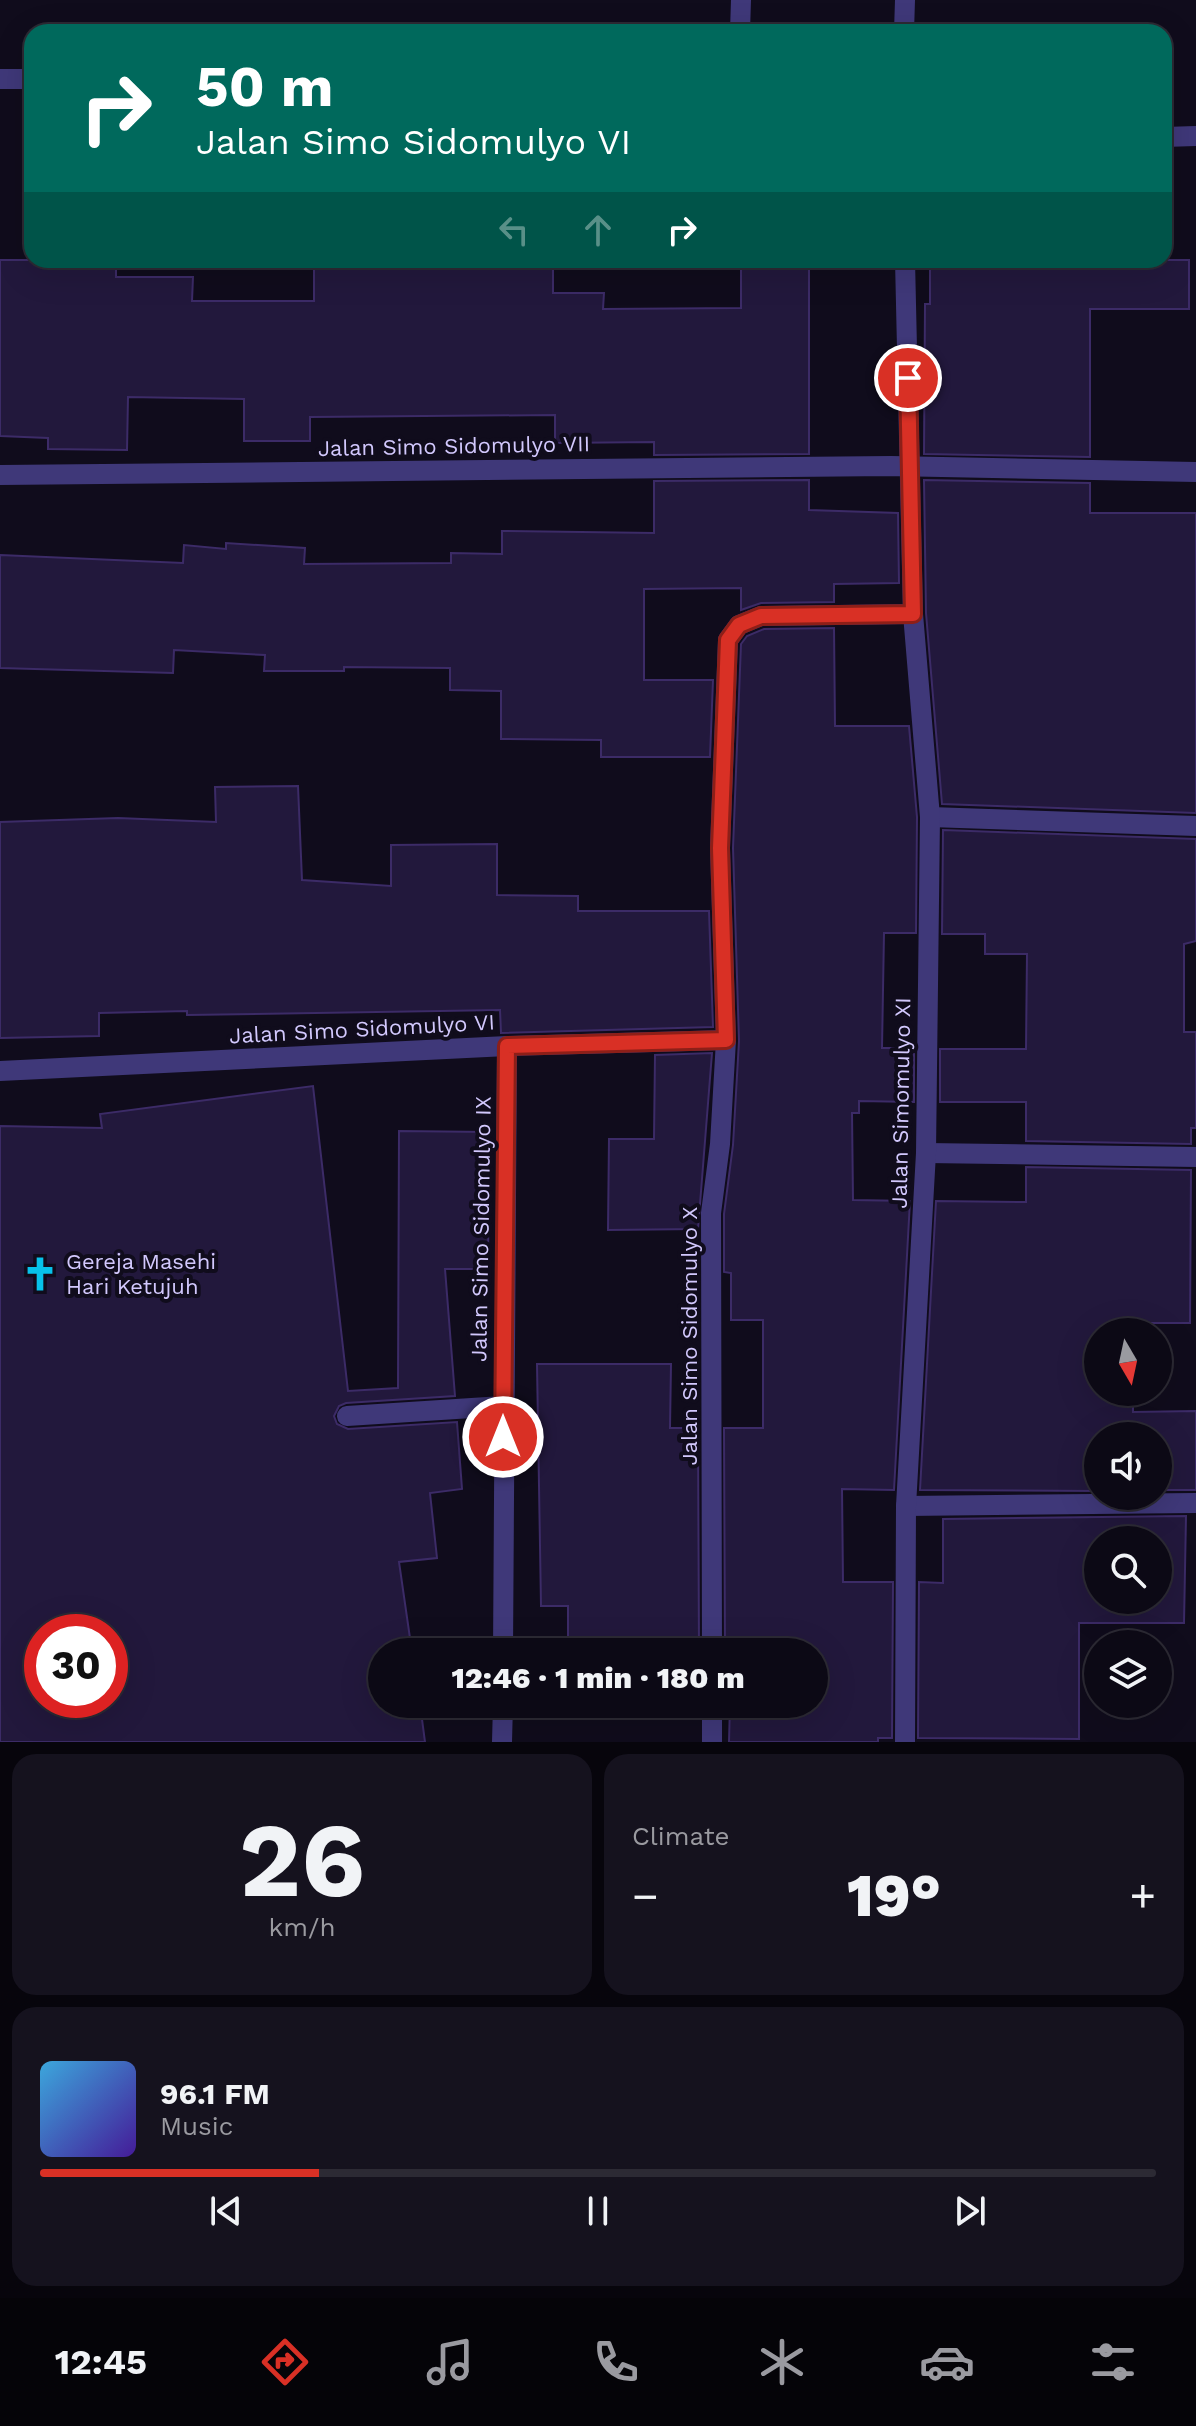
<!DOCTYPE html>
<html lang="en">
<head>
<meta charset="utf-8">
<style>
	:root { --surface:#0c0915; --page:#15121e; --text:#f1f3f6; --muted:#9a9aa0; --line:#2c2a34; --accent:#d93025 }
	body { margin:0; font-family:"Work Sans",sans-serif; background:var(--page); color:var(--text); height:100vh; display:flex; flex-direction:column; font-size:30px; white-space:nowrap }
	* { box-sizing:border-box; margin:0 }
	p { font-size:26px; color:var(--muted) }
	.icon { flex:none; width:44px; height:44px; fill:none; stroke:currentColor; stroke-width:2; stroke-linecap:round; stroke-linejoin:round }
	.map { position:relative; height:1742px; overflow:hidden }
	.sheet { display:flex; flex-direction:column; gap:12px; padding:12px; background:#07050c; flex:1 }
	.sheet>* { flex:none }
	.banner { position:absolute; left:24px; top:24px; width:1148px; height:244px; border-radius:24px; box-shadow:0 8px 32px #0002,0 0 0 2px var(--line); background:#00695c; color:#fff; overflow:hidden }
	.needle { width:52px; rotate:171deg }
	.buttons { position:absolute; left:1084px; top:1318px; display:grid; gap:16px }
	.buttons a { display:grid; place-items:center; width:88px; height:88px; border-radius:50%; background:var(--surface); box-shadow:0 8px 32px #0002,0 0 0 2px var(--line); font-size:40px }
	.speed { position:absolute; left:24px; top:1614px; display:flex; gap:16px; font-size:40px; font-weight:700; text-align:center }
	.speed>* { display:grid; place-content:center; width:104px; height:104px; border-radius:50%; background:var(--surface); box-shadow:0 8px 32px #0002,0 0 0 2px var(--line); line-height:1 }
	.speed .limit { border:12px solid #d22; background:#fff; color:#111 }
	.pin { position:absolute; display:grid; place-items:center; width:68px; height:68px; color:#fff; margin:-34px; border:4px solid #fff; border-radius:50%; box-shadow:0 2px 8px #0007 }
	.me { position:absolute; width:88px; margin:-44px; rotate:0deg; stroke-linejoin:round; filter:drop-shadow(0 0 6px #0008) }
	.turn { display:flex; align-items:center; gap:28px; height:168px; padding:0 40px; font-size:36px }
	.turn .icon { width:104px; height:104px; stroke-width:2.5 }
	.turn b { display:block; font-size:56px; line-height:68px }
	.lanes { display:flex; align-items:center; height:76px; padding:0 40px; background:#0003; justify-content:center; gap:40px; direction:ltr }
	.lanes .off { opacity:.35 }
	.big { font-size:60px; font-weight:800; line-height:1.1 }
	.sheet .card { flex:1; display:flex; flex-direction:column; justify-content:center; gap:12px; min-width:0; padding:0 28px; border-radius:24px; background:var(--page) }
	.sheet .dial { align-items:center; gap:0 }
	.dial b { font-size:104px; line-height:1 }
	.song { display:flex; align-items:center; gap:24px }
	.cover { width:96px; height:96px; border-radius:12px; background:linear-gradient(135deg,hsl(200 70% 55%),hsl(260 70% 35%)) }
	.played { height:8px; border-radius:4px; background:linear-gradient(90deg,var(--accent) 25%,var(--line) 25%) }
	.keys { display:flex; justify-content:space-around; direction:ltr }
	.heat { display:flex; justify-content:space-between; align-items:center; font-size:44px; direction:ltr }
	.sheet .tiles { flex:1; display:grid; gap:12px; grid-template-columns:1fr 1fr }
	.card:last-child { grid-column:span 2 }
	.trip { position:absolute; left:368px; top:1638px; width:460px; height:80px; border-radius:40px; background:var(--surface); box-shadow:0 8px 32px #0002,0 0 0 2px var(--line); font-weight:800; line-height:80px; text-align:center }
	.menu { display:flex; height:128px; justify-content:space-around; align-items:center; background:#050408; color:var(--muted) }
	.menu .icon { width:56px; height:56px }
	.menu .active { color:var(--accent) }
	.menu b { font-size:36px; color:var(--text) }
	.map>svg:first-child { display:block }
	.building { fill:#22183c; stroke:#3c2b67; stroke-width:2; fill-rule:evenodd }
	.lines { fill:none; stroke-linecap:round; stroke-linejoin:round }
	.service { stroke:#3f3879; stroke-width:20 }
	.minor { stroke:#3f3879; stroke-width:20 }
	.route-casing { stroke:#8d1f18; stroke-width:20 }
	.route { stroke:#d93025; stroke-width:14 }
	.labels { text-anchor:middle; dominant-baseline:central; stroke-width:8; stroke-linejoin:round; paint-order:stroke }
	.street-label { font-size:22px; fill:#d2c8fd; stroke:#100c1c }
	.poi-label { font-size:22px; fill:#d2c8fd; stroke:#100c1c; text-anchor:start }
</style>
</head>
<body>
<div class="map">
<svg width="1196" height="1742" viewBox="0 0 1196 1742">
	<rect width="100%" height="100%" fill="#100c1c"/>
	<!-- building -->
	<g class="building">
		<polygon points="0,260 116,260 116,277 193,277 192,301 314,301 314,260 547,260 547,267 553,267 553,293 604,293 603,309 741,308 741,265 809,266 809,454 654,455 654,442 555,443 555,415 310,417 310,441 244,441 244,399 128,397 127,450 48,449 48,438 0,436"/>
		<polygon points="930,260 1189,260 1189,309 1090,309 1090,457 924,454 925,304 930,304"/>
		<polygon points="809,480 809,510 898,513 899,583 834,584 834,602 761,603 741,610 741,588 644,589 644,680 713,680 710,757 601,757 601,740 501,739 501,691 450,690 450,668 344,667 344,671 264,671 265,655 174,650 173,673 0,668 0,555 183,563 184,545 226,549 226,543 305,548 304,564 451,563 451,553 502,554 502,531 654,533 654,481"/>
		<polygon points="924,480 1090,483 1090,513 1196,513 1196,813 942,804 926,613"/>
		<polygon points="834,628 835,726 909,726 917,817 916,933 884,933 882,1048 914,1048 914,1102 859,1101 859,1113 852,1113 853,1200 910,1201 894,1490 842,1489 843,1582 893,1582 892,1738 878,1738 878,1742 729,1742 730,1704 814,1704 814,1652 725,1652 724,1428 763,1428 763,1320 731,1320 731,1273 724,1272 724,1214 733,1145 739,1041 733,848 741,644 747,636 764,629"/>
		<polygon points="298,786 302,880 391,886 391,845 497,844 497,895 578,896 578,911 709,911 713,1027 501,1033 500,1010 187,1015 187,1011 99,1013 99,1036 0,1038 0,822 118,818 216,822 215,787"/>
		<polygon points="943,830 1196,839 1196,941 1184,944 1184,1032 1196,1032 1196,1128 1191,1128 1191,1144 1026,1141 1026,1102 940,1102 940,1049 1026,1049 1027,954 985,954 985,934 942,934"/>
		<polygon points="712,1053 698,1229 608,1230 609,1139 654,1139 655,1055"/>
		<path d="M313 1086 348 1391 398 1388 399 1131 489 1132 488 1269H445L455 1396 346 1403 339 1406 334 1416 337 1424 348 1429 457 1422 462 1489 430 1493 437 1558 399 1562 412 1652H382V1704H420L425 1742H0V1126L102 1128 100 1114ZM42 1632H110V1700H42Z"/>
		<polygon points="1026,1167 1191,1170 1190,1323 1134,1323 1134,1332 1098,1332 1098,1392 1133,1392 1133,1412 1196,1411 1196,1490 1158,1490 1158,1436 1098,1436 1098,1491 920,1490 936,1201 1026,1202"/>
		<polygon points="537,1364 671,1364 670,1428 698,1428 699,1652 568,1652 568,1606 541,1606"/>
		<path d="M1186 1516 1184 1623H1079V1739L918 1738 919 1582 943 1583V1519ZM1098 1540H1158V1600H1098Z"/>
	</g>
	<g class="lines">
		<!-- service -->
		<polyline class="service" points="347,1416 503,1406"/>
		<!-- minor -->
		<g class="minor">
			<polyline points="740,32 741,0"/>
			<polyline points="904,32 905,0"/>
			<polyline points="0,79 32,79"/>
			<polyline points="1164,137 1196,136"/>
			<polyline points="0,475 891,466 1196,472"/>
			<polyline points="930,817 1196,826"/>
			<polyline points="0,1071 507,1046 726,1040"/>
			<polyline points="926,1153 1196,1157"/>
			<polyline points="906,1506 1196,1503"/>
			<polyline points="503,1652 507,1046"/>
			<polyline points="712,1652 711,1213 720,1144 726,1040 720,848 728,640 739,625 761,616 913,614"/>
			<polyline points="502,1742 503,1704"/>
			<polyline points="712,1742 712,1704"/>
			<polyline points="905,1742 906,1506 926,1153 930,817 913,614 905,260"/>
		</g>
	</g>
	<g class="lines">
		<!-- route casing -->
		<g class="route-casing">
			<polyline id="route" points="503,1437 507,1046 726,1040 720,848 728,640 739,625 761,616 913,614 908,378"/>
		</g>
		<!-- route -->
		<use href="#route" class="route"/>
	</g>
	<!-- icons -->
	<defs>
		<g id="church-bare" transform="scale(2.76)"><path d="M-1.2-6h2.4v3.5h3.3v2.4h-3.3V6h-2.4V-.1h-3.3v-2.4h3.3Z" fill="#07c2ea" stroke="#100c1c" stroke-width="2.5" paint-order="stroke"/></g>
	</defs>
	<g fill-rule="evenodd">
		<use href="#church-bare" x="40" y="1274"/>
	</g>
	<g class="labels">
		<!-- street labels -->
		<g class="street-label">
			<text transform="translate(454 446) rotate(-1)">Jalan Simo Sidomulyo VII</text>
			<text transform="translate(362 1029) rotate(-3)">Jalan Simo Sidomulyo VI</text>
			<text transform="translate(901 1103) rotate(-89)">Jalan Simomulyo XI</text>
			<text transform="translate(481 1229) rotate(-89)">Jalan Simo Sidomulyo IX</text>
			<text transform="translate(689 1336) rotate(-90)">Jalan Simo Sidomulyo X</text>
		</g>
		<!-- poi labels -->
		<g class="poi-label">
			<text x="66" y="1261">Gereja Masehi<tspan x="66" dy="25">Hari Ketujuh</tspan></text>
		</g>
	</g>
</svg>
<div class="buttons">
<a><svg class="needle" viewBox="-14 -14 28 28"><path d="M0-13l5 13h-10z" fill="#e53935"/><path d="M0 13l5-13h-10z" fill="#9a9aa0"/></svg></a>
<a><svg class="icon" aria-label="sound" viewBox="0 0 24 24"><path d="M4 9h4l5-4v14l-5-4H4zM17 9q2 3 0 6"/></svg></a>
<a><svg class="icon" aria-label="search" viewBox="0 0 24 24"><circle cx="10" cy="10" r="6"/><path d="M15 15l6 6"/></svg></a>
<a><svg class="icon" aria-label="layers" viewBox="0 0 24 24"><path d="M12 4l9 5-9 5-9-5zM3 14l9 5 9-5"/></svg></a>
</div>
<div class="speed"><div class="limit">30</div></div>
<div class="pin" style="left:908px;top:378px;background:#d93025"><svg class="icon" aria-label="arrive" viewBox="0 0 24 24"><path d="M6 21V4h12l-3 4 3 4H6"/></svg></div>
<svg class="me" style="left:503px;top:1437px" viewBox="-20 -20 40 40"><circle r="17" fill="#d93025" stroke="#fff" stroke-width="3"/><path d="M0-11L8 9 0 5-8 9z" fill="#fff"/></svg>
<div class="trip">12:46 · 1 min · 180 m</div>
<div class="banner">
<div class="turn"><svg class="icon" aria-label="right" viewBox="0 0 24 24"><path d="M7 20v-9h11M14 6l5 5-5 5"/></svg><div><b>50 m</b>Jalan Simo Sidomulyo VI</div></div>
<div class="lanes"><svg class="icon off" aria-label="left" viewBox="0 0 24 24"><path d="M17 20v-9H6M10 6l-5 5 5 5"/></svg><svg class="icon off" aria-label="ahead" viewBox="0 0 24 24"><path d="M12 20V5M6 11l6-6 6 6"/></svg><svg class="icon" aria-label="right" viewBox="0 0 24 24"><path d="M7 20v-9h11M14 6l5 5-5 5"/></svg></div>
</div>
</div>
<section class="sheet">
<div class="tiles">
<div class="card dial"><b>26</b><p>km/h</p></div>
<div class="card"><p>Climate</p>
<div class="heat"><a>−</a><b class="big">19°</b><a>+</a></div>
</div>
<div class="card">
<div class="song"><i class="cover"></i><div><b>96.1 FM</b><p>Music</p></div></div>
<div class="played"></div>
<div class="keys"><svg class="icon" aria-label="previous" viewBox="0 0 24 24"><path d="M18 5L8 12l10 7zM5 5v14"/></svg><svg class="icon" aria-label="pause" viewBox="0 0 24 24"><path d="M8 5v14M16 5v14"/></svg><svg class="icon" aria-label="next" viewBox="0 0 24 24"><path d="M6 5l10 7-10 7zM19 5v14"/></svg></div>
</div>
</div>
</section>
<nav class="menu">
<b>12:45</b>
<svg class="icon active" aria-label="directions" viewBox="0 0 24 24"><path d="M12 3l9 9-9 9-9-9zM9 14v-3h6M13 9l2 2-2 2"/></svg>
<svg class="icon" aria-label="music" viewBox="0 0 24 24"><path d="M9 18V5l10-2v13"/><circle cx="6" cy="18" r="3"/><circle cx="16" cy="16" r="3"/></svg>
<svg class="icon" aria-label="phone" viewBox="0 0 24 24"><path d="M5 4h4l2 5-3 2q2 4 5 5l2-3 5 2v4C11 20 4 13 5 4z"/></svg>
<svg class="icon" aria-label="climate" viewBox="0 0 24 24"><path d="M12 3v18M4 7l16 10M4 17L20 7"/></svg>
<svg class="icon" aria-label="car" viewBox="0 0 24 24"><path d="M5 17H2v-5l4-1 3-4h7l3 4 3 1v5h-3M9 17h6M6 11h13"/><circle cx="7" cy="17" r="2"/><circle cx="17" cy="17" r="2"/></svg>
<svg class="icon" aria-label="filters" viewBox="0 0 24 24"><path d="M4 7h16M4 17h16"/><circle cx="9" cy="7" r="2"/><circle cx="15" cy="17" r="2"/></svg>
</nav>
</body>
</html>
